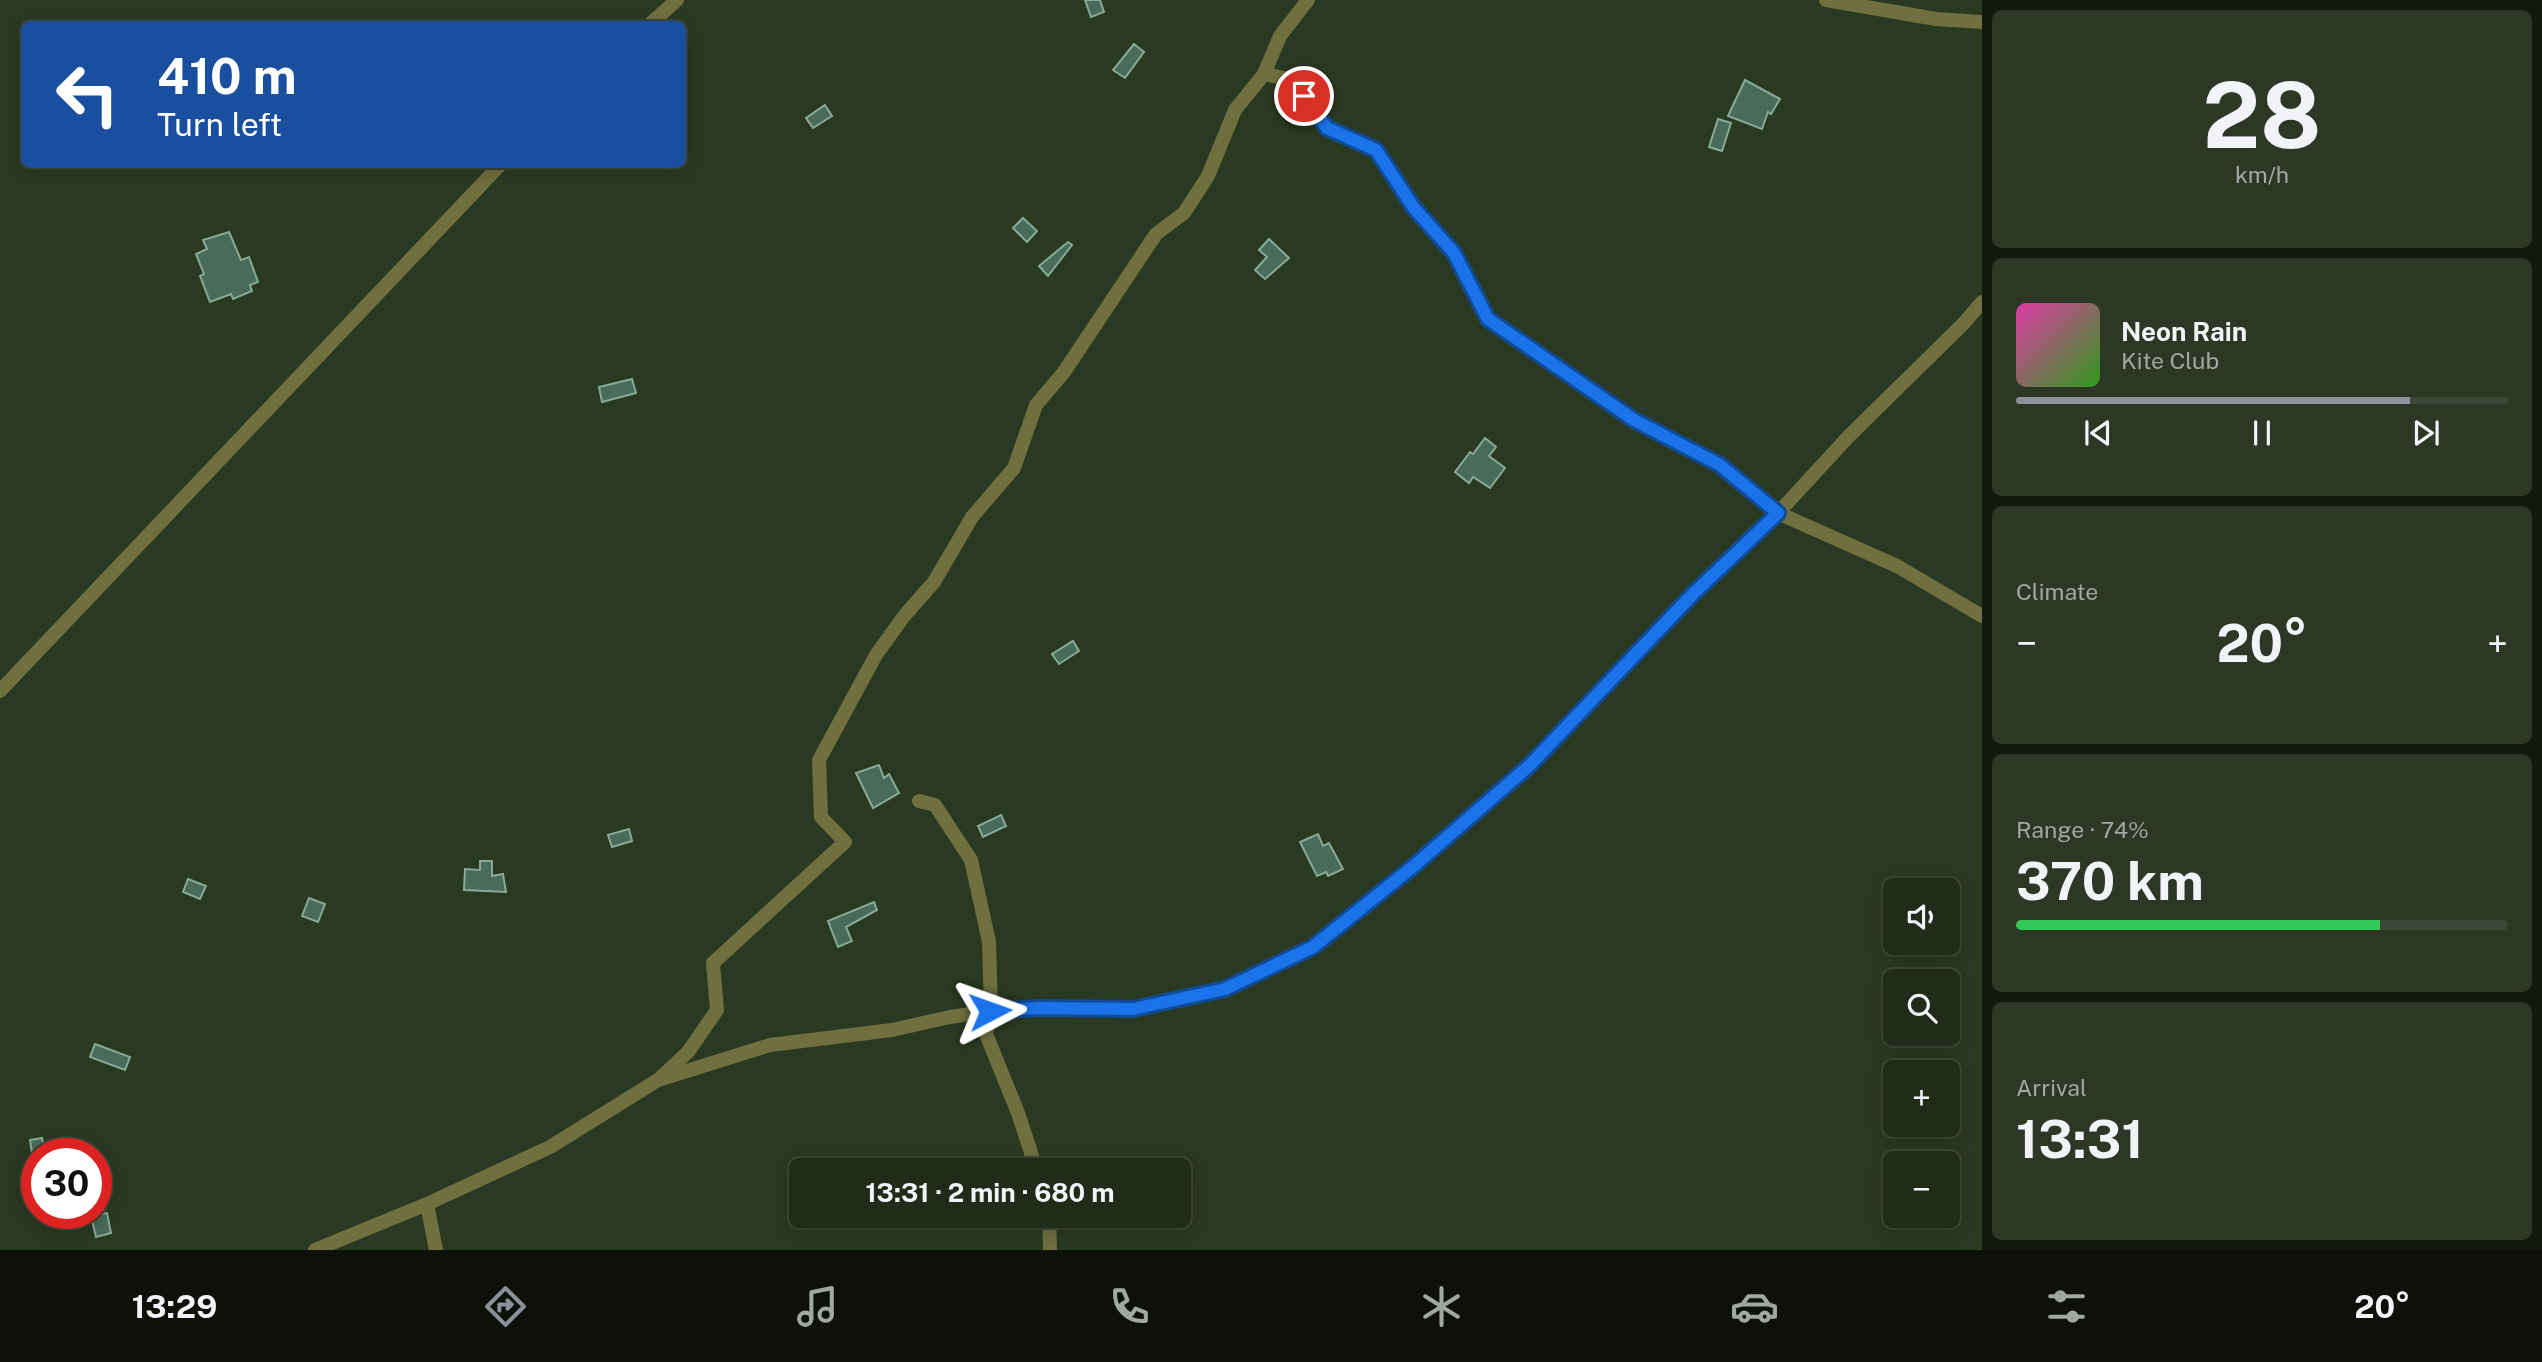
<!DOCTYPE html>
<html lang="en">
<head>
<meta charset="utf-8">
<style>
	:root { --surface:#202b19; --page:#2d3726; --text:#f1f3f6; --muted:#a2a7a2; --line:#3d4738; --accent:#8c9099 }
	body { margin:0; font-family:"Public Sans",sans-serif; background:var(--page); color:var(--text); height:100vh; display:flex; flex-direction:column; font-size:26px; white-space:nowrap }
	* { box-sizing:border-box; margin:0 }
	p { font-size:23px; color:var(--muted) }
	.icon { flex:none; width:38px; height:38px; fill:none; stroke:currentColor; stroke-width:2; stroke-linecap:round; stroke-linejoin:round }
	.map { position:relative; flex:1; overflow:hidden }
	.details { display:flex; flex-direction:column; gap:10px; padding:10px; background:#12180e; width:560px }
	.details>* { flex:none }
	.banner { position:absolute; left:21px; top:21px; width:665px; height:147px; border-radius:10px; box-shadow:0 4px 18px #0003,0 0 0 2px var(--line); background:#1a4fa0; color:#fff; overflow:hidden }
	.fabs { position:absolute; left:1883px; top:878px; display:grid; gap:14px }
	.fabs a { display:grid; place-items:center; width:77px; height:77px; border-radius:10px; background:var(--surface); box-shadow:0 4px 18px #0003,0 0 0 2px var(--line); font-size:35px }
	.speed { position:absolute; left:21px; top:1138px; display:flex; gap:14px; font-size:35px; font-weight:700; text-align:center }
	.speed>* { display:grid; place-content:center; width:91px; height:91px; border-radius:50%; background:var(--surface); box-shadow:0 4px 18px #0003,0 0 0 2px var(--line); line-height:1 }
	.speed .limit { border:10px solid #d22; background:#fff; color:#111 }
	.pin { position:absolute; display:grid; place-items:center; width:60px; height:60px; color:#fff; margin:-30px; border:4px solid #fff; border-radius:50%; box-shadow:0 2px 7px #0007 }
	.me { position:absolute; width:77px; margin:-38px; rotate:86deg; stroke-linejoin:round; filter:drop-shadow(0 0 5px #0008) }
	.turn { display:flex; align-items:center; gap:24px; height:147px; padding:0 21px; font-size:32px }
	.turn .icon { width:91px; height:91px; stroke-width:2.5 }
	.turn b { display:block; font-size:49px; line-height:60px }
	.big { font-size:52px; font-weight:700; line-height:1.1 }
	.details .widget { flex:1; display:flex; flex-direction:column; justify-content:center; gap:10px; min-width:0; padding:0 24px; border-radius:10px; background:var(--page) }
	.details .dial { align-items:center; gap:0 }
	.dial b { font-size:91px; line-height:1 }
	.song { display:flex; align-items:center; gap:21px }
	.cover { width:84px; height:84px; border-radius:10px; background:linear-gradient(135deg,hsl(320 70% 55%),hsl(110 70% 35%)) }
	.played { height:7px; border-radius:4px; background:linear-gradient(90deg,var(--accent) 80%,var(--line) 80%) }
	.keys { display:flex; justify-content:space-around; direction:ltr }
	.heat { display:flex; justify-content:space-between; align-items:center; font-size:38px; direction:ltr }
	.charge { height:10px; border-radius:5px; background:linear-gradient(90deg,#34c759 74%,var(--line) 0) }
	.trip { position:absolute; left:789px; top:1158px; width:402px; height:70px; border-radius:10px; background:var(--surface); box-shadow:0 4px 18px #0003,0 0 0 2px var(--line); font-weight:700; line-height:70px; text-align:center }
	.tabs { display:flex; height:112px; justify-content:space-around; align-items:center; background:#0d110a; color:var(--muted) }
	.tabs .icon { width:49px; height:49px }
	.tabs .active { color:var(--accent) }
	.tabs b { font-size:32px; color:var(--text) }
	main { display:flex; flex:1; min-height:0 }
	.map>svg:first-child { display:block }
	.building { fill:#4a6b5a; stroke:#87aa97; stroke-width:2 }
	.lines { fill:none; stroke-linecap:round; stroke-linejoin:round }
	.street { stroke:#706f40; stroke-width:14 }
	.route-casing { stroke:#114b97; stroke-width:18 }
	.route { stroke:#1a73e8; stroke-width:12 }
</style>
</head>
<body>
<main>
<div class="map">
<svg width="1982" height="1250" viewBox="0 0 1982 1250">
	<rect width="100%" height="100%" fill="#2a3921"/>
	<!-- building -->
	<g class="building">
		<polygon points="1085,0 1100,0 1104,12 1091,17"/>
		<polygon points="1134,44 1144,52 1125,78 1113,70"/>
		<polygon points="1745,80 1780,99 1771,114 1768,112 1762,129 1728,116"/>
		<polygon points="825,105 832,116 813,128 806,118"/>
		<polygon points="1718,119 1731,123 1722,151 1709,147"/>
		<polygon points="1023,218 1037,231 1027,242 1013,228"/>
		<polygon points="229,232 241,260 249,257 258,282 250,285 252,291 233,299 231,294 210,302 200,276 204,274 196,254 207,249 203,240"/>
		<polygon points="1269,239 1289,258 1265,279 1255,270 1267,257 1259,250"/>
		<polygon points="1068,242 1072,245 1048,276 1039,266"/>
		<polygon points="632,379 636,393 602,402 599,387"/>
		<polygon points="1485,438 1496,447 1489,456 1505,468 1490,488 1473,477 1469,483 1455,472 1470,452 1473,454"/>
		<polygon points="1073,641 1079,651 1059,664 1052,654"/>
		<polygon points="879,765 884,778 889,774 899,793 873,808 856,773"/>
		<polygon points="1001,815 1006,826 983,837 978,826"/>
		<polygon points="629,829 632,841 612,847 608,835"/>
		<polygon points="1318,834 1323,846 1329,843 1343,869 1328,876 1326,872 1317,876 1300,842"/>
		<polygon points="480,861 492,861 492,876 503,874 506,892 464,890 465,869 480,870"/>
		<polygon points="188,879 206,886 200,899 183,892"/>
		<polygon points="309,898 325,904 318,922 302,916"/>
		<polygon points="874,902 877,910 846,927 852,941 838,947 828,921"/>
		<polygon points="95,1044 130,1057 125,1070 90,1057"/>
		<polygon points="42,1138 45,1153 32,1153 30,1140"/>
		<polygon points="107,1213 111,1233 96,1237 91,1216"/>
	</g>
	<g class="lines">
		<!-- street -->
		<g class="street">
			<polyline points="1826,0 1936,19 1982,22"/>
			<polyline points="650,24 677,0"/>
			<polyline points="1264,74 1280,36 1308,0"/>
			<polyline points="0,691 501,164"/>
			<polyline points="919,801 935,805 971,860 989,942 991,1011 986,1034 1018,1113 1037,1171"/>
			<polyline points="658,1080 688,1052 717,1010 713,963 845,842 821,817 819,760 876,655 904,616 934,582 972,517 1014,468 1036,405 1064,372 1156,234 1184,213 1208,176 1235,110 1264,74 1293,80 1327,128 1376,150 1414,208 1454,253 1488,319 1634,420 1720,465 1778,513 1897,566 1982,616"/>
			<polyline points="427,1204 436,1250"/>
			<polyline points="1049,1216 1050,1250"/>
			<polyline points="315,1250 427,1204 550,1147 658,1080 770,1045 892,1030 950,1017 991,1011 1039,1008 1133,1009 1225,989 1313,947 1415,865 1530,766 1694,594 1778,513 1849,436 1964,323 1982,302"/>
		</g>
	</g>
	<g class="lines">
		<!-- route casing -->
		<g class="route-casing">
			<polyline id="route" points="990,1011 1040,1008 1133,1009 1225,989 1313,947 1415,865 1530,765 1693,594 1778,513 1720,465 1634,420 1488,319 1454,253 1414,208 1376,150 1327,128 1304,96"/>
		</g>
		<!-- route -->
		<use href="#route" class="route"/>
	</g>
</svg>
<div class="fabs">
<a><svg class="icon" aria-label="sound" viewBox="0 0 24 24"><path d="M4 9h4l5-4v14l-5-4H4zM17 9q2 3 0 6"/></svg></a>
<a><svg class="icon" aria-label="search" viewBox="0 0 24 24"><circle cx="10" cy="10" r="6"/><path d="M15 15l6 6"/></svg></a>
<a>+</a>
<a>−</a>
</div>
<div class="speed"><div class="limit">30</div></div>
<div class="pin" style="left:1304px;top:96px;background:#d93025"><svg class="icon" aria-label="arrive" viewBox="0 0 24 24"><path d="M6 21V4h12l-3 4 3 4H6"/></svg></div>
<svg class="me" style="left:990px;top:1011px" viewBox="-20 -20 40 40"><path d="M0-17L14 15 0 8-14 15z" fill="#1a73e8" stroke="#fff" stroke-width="4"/></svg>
<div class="trip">13:31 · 2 min · 680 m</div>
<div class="banner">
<div class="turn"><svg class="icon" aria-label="left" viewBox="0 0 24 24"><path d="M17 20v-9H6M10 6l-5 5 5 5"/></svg><div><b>410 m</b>Turn left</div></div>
</div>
</div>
<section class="details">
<div class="widget dial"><b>28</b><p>km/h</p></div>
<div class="widget">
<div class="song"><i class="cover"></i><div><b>Neon Rain</b><p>Kite Club</p></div></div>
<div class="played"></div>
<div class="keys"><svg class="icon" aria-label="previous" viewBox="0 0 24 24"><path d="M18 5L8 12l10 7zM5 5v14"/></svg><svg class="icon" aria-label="pause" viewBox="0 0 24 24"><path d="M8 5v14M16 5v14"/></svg><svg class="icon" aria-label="next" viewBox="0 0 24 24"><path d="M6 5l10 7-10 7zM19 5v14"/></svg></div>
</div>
<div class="widget"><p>Climate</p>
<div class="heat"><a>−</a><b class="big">20°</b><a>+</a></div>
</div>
<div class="widget"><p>Range · 74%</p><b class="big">370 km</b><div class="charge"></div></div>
<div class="widget"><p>Arrival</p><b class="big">13:31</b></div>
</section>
</main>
<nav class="tabs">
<b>13:29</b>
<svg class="icon active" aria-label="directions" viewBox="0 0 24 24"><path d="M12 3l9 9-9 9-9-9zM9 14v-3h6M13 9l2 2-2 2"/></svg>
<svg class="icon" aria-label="music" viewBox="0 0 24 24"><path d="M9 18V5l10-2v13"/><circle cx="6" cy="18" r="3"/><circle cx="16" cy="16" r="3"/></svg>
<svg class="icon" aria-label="phone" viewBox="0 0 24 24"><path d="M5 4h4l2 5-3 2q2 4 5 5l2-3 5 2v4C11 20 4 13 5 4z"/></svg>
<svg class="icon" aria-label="climate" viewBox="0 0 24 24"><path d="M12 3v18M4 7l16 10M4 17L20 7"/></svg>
<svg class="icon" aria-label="car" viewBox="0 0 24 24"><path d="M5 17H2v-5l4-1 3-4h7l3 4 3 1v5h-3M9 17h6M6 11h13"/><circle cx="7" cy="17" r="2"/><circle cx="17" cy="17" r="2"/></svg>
<svg class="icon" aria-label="filters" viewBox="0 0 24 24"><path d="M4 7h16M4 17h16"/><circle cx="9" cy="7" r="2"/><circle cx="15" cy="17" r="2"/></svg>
<b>20°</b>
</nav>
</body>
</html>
